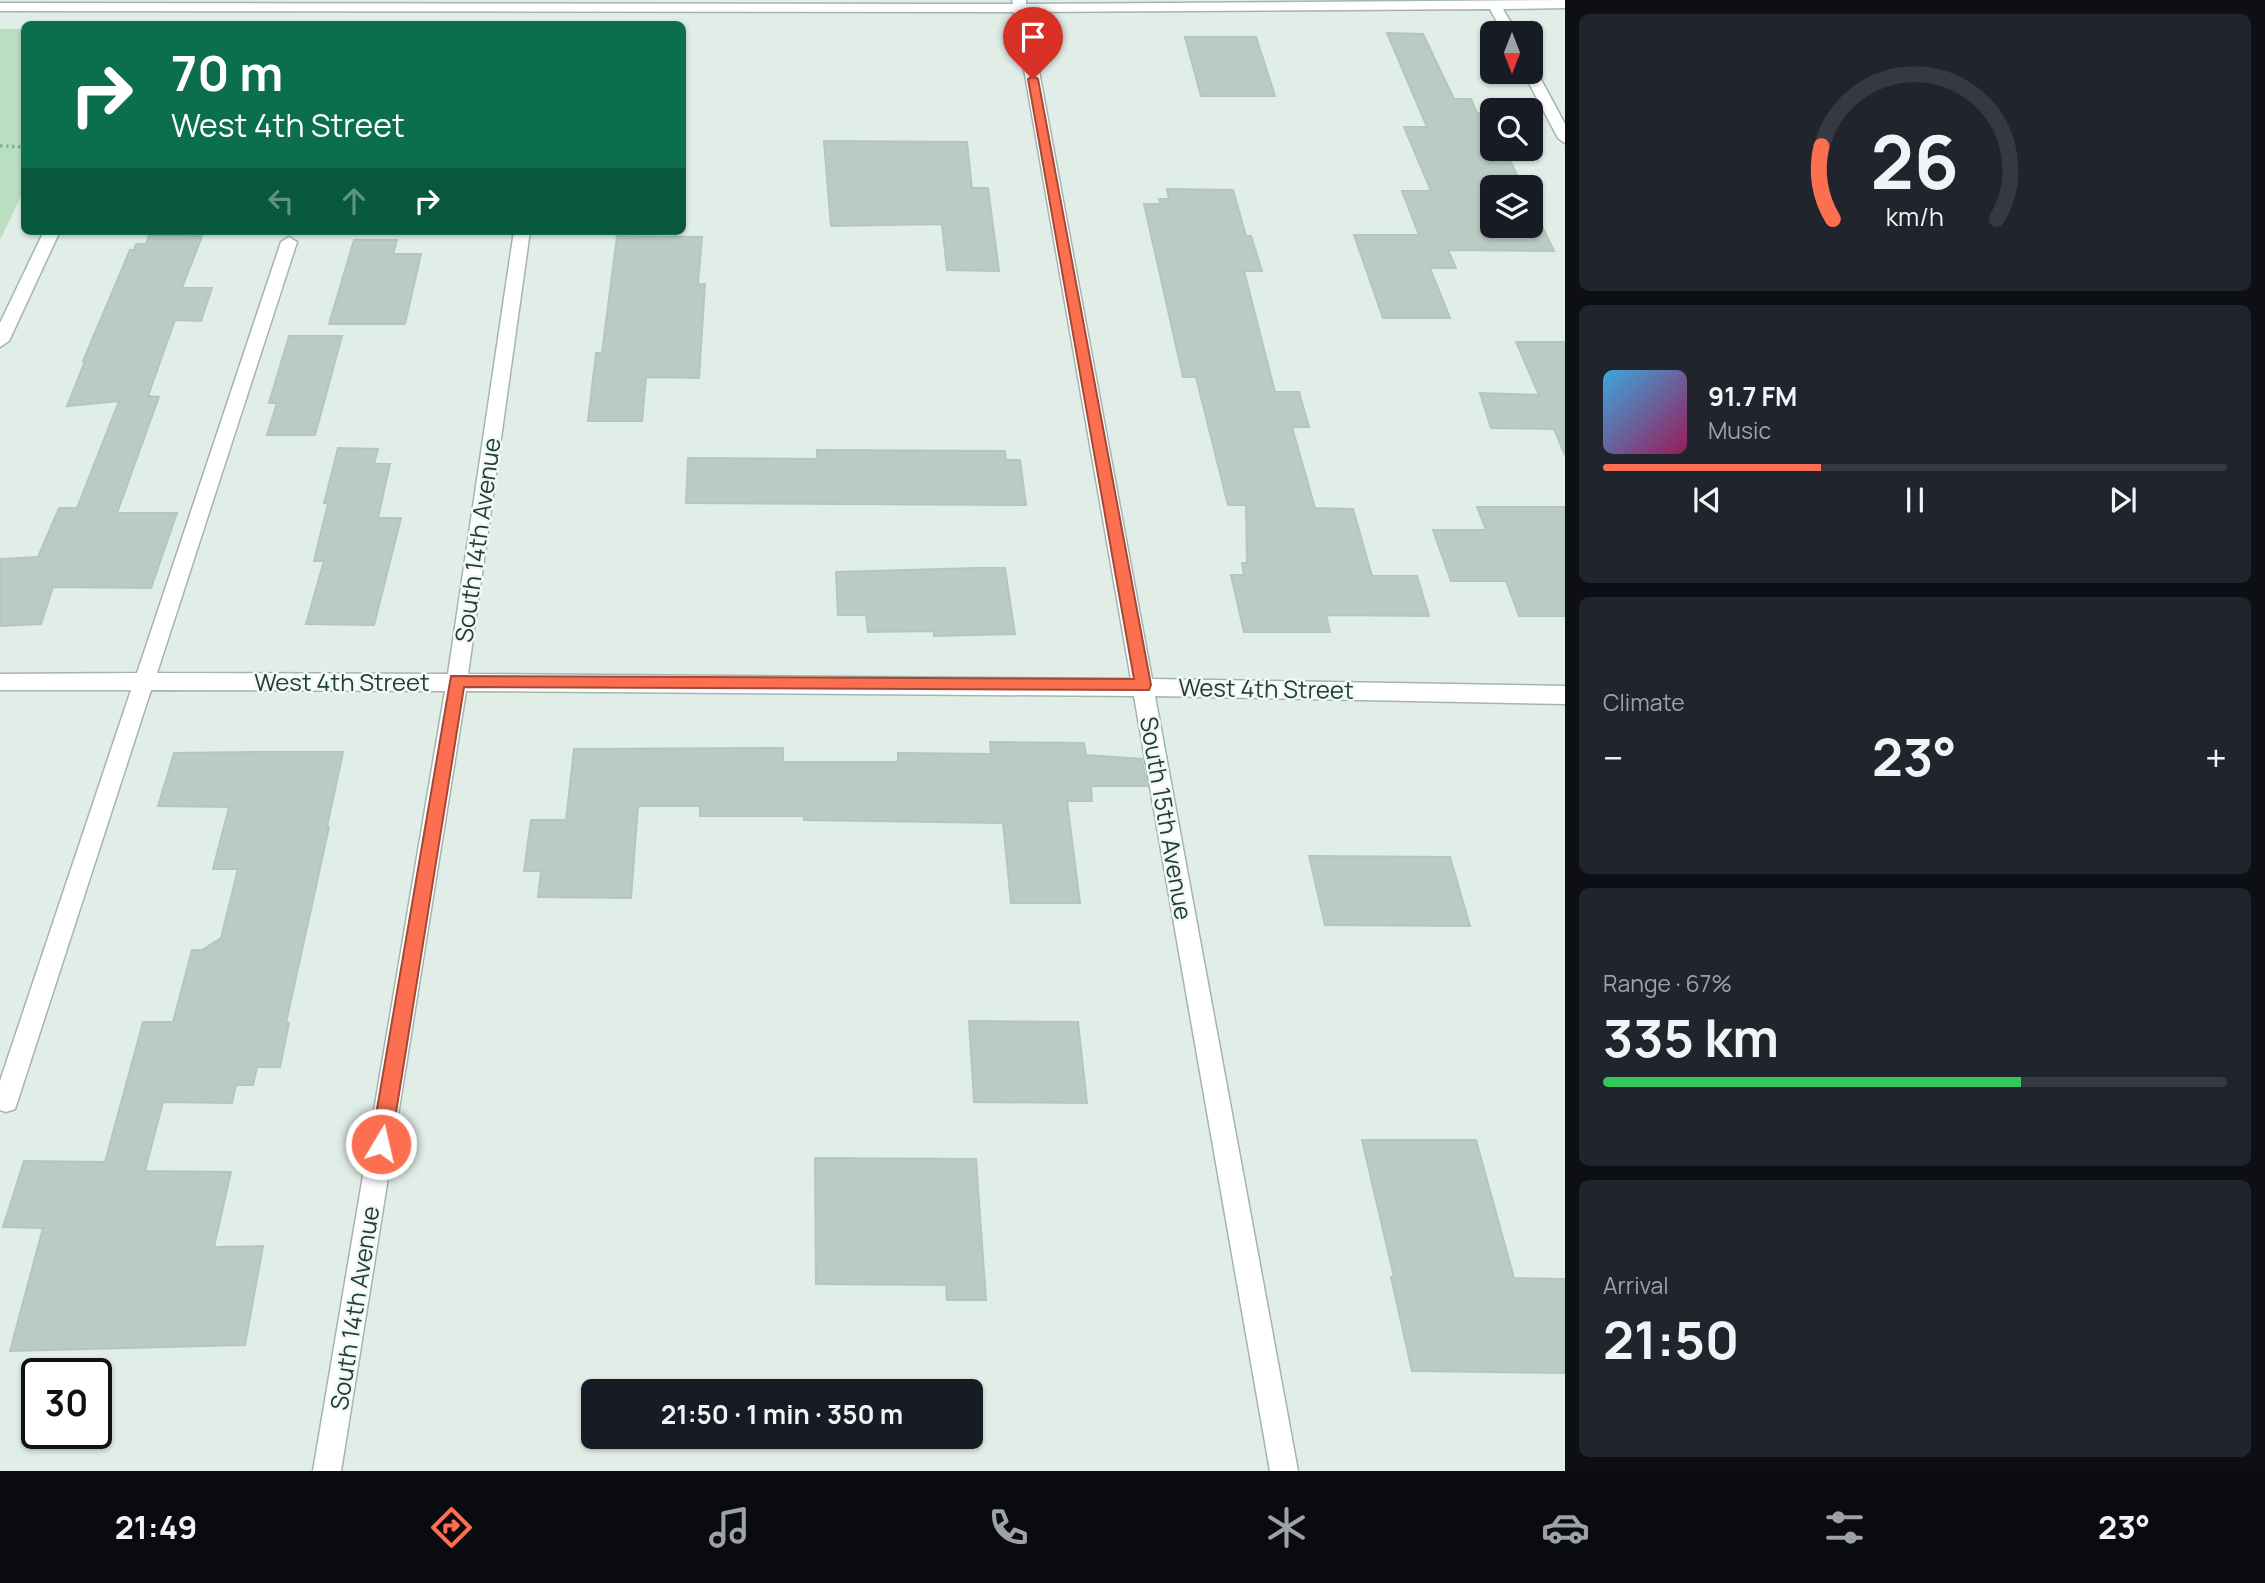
<!DOCTYPE html>
<html lang="en">
<head>
<meta charset="utf-8">
<style>
	:root { --surface:#171b24; --page:#20242c; --text:#f1f3f6; --muted:#9ea1a6; --line:#363941; --accent:#fc6f50 }
	body { margin:0; font-family:Manrope,sans-serif; background:var(--page); color:var(--text); height:100vh; display:flex; flex-direction:column; font-size:26px; white-space:nowrap }
	* { box-sizing:border-box; margin:0 }
	p { font-size:23px; color:var(--muted) }
	.icon { flex:none; width:38px; height:38px; fill:none; stroke:currentColor; stroke-width:2; stroke-linecap:round; stroke-linejoin:round }
	.map { position:relative; flex:1; overflow:hidden }
	.details { display:flex; flex-direction:column; gap:14px; padding:14px; background:#0d0f14; width:700px }
	.details>* { flex:none }
	.top-card { position:absolute; left:21px; top:21px; width:665px; height:214px; border-radius:10px; box-shadow:0 2px 5px #0004; background:#0b6e4f; color:#fff; overflow:hidden }
	.needle { width:46px; rotate:180deg }
	.fabs { position:absolute; left:1480px; top:21px; display:grid; gap:14px }
	.fabs a { display:grid; place-items:center; width:63px; height:63px; border-radius:10px; background:var(--surface); box-shadow:0 2px 5px #0004; font-size:35px }
	.speed { position:absolute; left:21px; top:1358px; display:flex; gap:14px; font-size:35px; font-weight:700; text-align:center }
	.speed>* { display:grid; place-content:center; width:91px; height:91px; border-radius:50%; background:var(--surface); box-shadow:0 2px 5px #0004; line-height:1 }
	.speed .limit { border:4px solid #111; border-radius:10px; background:#fff; color:#111 }
	.pin { position:absolute; display:grid; place-items:center; width:60px; height:60px; color:#fff; margin:-72px -30px; border-radius:50% 50% 50% 0; rotate:-45deg; box-shadow:0 0 7px #0007 }
	.pin .icon { rotate:45deg }
	.me { position:absolute; width:77px; margin:-38px; rotate:9deg; stroke-linejoin:round; filter:drop-shadow(0 0 5px #0008) }
	.turn { display:flex; align-items:center; gap:24px; height:147px; padding:0 35px; font-size:32px }
	.turn .icon { width:91px; height:91px; stroke-width:2.5 }
	.turn b { display:block; font-size:49px; line-height:60px }
	.lanes { display:flex; align-items:center; height:66px; padding:0 35px; background:#0003; justify-content:center; gap:35px; direction:ltr }
	.lanes .off { opacity:.35 }
	.big { font-size:52px; font-weight:700; line-height:1.1 }
	.details .widget { flex:1; display:flex; flex-direction:column; justify-content:center; gap:10px; min-width:0; padding:0 24px; border-radius:10px; background:var(--page) }
	.details .dial { align-items:center; gap:0 }
	.dial svg { height:182px; overflow:visible; fill:none; stroke:var(--line); stroke-width:7; stroke-linecap:round; text-anchor:middle }
	.dial text { fill:var(--text); stroke:none }
	.song { display:flex; align-items:center; gap:21px }
	.cover { width:84px; height:84px; border-radius:10px; background:linear-gradient(135deg,hsl(200 70% 55%),hsl(330 70% 35%)) }
	.played { height:7px; border-radius:4px; background:linear-gradient(90deg,var(--accent) 35%,var(--line) 35%) }
	.keys { display:flex; justify-content:space-around; direction:ltr }
	.heat { display:flex; justify-content:space-between; align-items:center; font-size:38px; direction:ltr }
	.charge { height:10px; border-radius:5px; background:linear-gradient(90deg,#34c759 67%,var(--line) 0) }
	.trip { position:absolute; left:581px; top:1379px; width:402px; height:70px; border-radius:10px; background:var(--surface); box-shadow:0 2px 5px #0004; font-weight:700; line-height:70px; text-align:center }
	.tab-bar { display:flex; height:112px; justify-content:space-around; align-items:center; background:#090b0e; color:var(--muted) }
	.tab-bar .icon { width:49px; height:49px }
	.tab-bar .selected { color:var(--accent) }
	.tab-bar b { font-size:32px; color:var(--text) }
	main { display:flex; flex:1; min-height:0 }
	.map>svg:first-child { display:block }
	.green { fill:#b8dfc0 }
	.building { fill:#b9cbc2; stroke:#b3c7bd; stroke-width:2 }
	.lines { fill:none; stroke-linecap:round; stroke-linejoin:round }
	.minor-casing { stroke:#a3b5ae; stroke-width:3 }
	.path { stroke:#7fb39f; stroke-width:3.5; stroke-dasharray:2.5 3.5; stroke-linecap:butt }
	.minor { fill:#fff; fill-rule:evenodd }
	.route { fill:#fc6f50; stroke:#a44834; stroke-width:2 }
	.labels { text-anchor:middle; dominant-baseline:central; stroke-width:5; stroke-linejoin:round; paint-order:stroke }
	.street-label { font-size:24px; fill:#203f34; stroke:#f2f9f5 }
</style>
</head>
<body>
<main>
<div class="map">
<svg width="1565" height="1471" viewBox="0 0 1565 1471">
	<rect width="100%" height="100%" fill="#e1ede7"/>
	<!-- green -->
	<polygon class="green" points="0,29 24,29 24,190 0,240"/>
	<!-- building -->
	<g class="building">
		<polygon points="1387,33 1423,34 1454,99 1471,99 1477,113 1493,113 1493,150 1505,150 1523,187 1493,187 1493,226 1531,226 1531,204 1554,251 1448,250 1456,268 1430,268 1450,318 1383,318 1354,235 1419,235 1402,191 1431,191 1404,127 1427,127"/>
		<polygon points="1185,37 1256,37 1275,96 1201,96"/>
		<polygon points="824,141 967,142 972,188 988,188 999,271 947,270 942,224 831,226"/>
		<polygon points="1167,189 1233,190 1246,236 1251,236 1262,271 1244,271 1275,392 1299,392 1309,427 1292,427 1315,508 1353,509 1372,576 1417,576 1429,616 1326,615 1330,632 1244,632 1231,575 1244,575 1242,563 1247,563 1246,505 1228,505 1196,377 1183,377 1144,204 1161,204 1159,199 1169,199"/>
		<polygon points="149,235 202,236 182,288 212,288 201,321 175,320 148,396 159,397 117,513 177,513 151,588 53,587 41,624 0,626 0,559 38,557 59,508 77,508 119,401 67,406 85,361 83,361 130,250 134,250 136,244 146,244"/>
		<polygon points="617,236 702,237 698,284 705,284 699,378 646,377 642,421 588,421 596,353 602,353"/>
		<polygon points="354,240 397,240 393,254 421,254 405,324 329,324"/>
		<polygon points="289,336 342,336 315,435 267,435 277,403 269,403"/>
		<polygon points="1516,342 1565,342 1565,455 1554,429 1491,428 1480,393 1539,395"/>
		<polygon points="338,448 378,449 374,464 390,464 378,518 401,518 374,625 306,624 324,561 314,561 328,503 324,503"/>
		<polygon points="817,450 1005,451 1006,460 1020,460 1026,505 686,503 688,458 817,459"/>
		<polygon points="1477,507 1565,507 1565,616 1519,616 1506,581 1451,581 1433,530 1486,530"/>
		<polygon points="978,568 1005,568 1015,634 934,636 934,631 868,632 866,615 838,615 836,572"/>
		<polygon points="990,742 1084,743 1086,755 1142,759 1147,786 1091,786 1092,801 1067,801 1080,903 1011,903 1003,823 804,820 804,816 700,816 700,806 638,806 631,898 538,897 541,871 524,871 531,820 566,820 574,749 783,748 783,762 898,762 898,753 991,754"/>
		<polygon points="264,752 343,752 327,827 329,827 286,1023 289,1023 280,1067 257,1067 253,1085 236,1085 232,1103 163,1102 145,1171 231,1172 214,1247 263,1246 245,1345 10,1351 43,1228 3,1227 24,1161 105,1162 143,1022 173,1022 192,950 202,950 221,938 238,869 213,869 229,807 158,806 174,753"/>
		<polygon points="1309,856 1450,857 1470,926 1325,925"/>
		<polygon points="969,1021 1078,1022 1087,1103 974,1102"/>
		<polygon points="1362,1140 1476,1140 1514,1278 1565,1279 1565,1373 1412,1371 1391,1277 1394,1277"/>
		<polygon points="815,1158 976,1159 986,1300 947,1300 946,1285 816,1284"/>
	</g>
	<g class="lines">
		<!-- minor casing -->
		<g class="minor-casing">
			<g id="minor">
				<polygon points="1012,0 1026,0 1026,4 1565,0 1565,8 1503,9 1517,33 1503,33 1490,9 1028,12 1152,679 1565,686 1565,704 1155,696 1298,1471 1270,1471 1134,696 466,691 341,1471 313,1471 445,691 151,690 18,1100 15,1109 6,1112 0,1110 0,1081 131,690 0,690 0,674 137,673 281,242 289,237 297,242 157,673 448,674 514,231 530,231 468,674 1131,679 1014,12 0,11 0,3 1013,4"/>
				<polygon points="1531,68 1537,72 1565,124 1565,143 1558,138 1523,72 1531,72"/>
				<polygon points="44,231 60,231 9,341 0,347 0,323"/>
			</g>
		</g>
		<!-- path -->
		<polyline class="path" points="0,146 24,147"/>
		<!-- minor -->
		<use href="#minor" class="minor"/>
	</g>
	<!-- route -->
	<polygon class="route" points="1033,76 1038,79 1151,685 1149,690 464,687 391,1144 388,1151 381,1153 374,1151 371,1144 451,676 1134,679 1028,79"/>
	<g class="labels">
		<!-- street labels -->
		<g class="street-label">
			<text transform="translate(477 540) rotate(-82)">South 14th Avenue</text>
			<text x="342" y="681">West 4th Street</text>
			<text transform="translate(1266 688) rotate(1)">West 4th Street</text>
			<text transform="translate(1167 818) rotate(80)">South 15th Avenue</text>
			<text transform="translate(354 1308) rotate(-81)">South 14th Avenue</text>
		</g>
	</g>
</svg>
<div class="fabs">
<a><svg class="needle" viewBox="-14 -14 28 28"><path d="M0-13l5 13h-10z" fill="#e53935"/><path d="M0 13l5-13h-10z" fill="#9ea1a6"/></svg></a>
<a><svg class="icon" aria-label="search" viewBox="0 0 24 24"><circle cx="10" cy="10" r="6"/><path d="M15 15l6 6"/></svg></a>
<a><svg class="icon" aria-label="layers" viewBox="0 0 24 24"><path d="M12 4l9 5-9 5-9-5zM3 14l9 5 9-5"/></svg></a>
</div>
<div class="speed"><div class="limit">30</div></div>
<div class="pin" style="left:1033px;top:79px;background:#d93025"><svg class="icon" aria-label="arrive" viewBox="0 0 24 24"><path d="M6 21V4h12l-3 4 3 4H6"/></svg></div>
<svg class="me" style="left:381px;top:1144px" viewBox="-20 -20 40 40"><circle r="17" fill="#fc6f50" stroke="#fff" stroke-width="3"/><path d="M0-11L8 9 0 5-8 9z" fill="#fff"/></svg>
<div class="trip">21:50 · 1 min · 350 m</div>
<div class="top-card">
<div class="turn"><svg class="icon" aria-label="right" viewBox="0 0 24 24"><path d="M7 20v-9h11M14 6l5 5-5 5"/></svg><div><b>70 m</b>West 4th Street</div></div>
<div class="lanes"><svg class="icon off" aria-label="left" viewBox="0 0 24 24"><path d="M17 20v-9H6M10 6l-5 5 5 5"/></svg><svg class="icon off" aria-label="ahead" viewBox="0 0 24 24"><path d="M12 20V5M6 11l6-6 6 6"/></svg><svg class="icon" aria-label="right" viewBox="0 0 24 24"><path d="M7 20v-9h11M14 6l5 5-5 5"/></svg></div>
</div>
</div>
<section class="details">
<div class="widget dial"><svg viewBox="0 0 100 80">
<path d="M14 69A42 42 0 1 1 86 69"/>
<path d="M14 69A42 42 0 0 1 9 37" stroke="#fc6f50"/>
<text x="50" y="56" font-size="32" font-weight="700">26</text>
<text x="50" y="72" font-size="11">km/h</text>
</svg></div>
<div class="widget">
<div class="song"><i class="cover"></i><div><b>91.7 FM</b><p>Music</p></div></div>
<div class="played"></div>
<div class="keys"><svg class="icon" aria-label="previous" viewBox="0 0 24 24"><path d="M18 5L8 12l10 7zM5 5v14"/></svg><svg class="icon" aria-label="pause" viewBox="0 0 24 24"><path d="M8 5v14M16 5v14"/></svg><svg class="icon" aria-label="next" viewBox="0 0 24 24"><path d="M6 5l10 7-10 7zM19 5v14"/></svg></div>
</div>
<div class="widget"><p>Climate</p>
<div class="heat"><a>−</a><b class="big">23°</b><a>+</a></div>
</div>
<div class="widget"><p>Range · 67%</p><b class="big">335 km</b><div class="charge"></div></div>
<div class="widget"><p>Arrival</p><b class="big">21:50</b></div>
</section>
</main>
<nav class="tab-bar">
<b>21:49</b>
<svg class="icon selected" aria-label="directions" viewBox="0 0 24 24"><path d="M12 3l9 9-9 9-9-9zM9 14v-3h6M13 9l2 2-2 2"/></svg>
<svg class="icon" aria-label="music" viewBox="0 0 24 24"><path d="M9 18V5l10-2v13"/><circle cx="6" cy="18" r="3"/><circle cx="16" cy="16" r="3"/></svg>
<svg class="icon" aria-label="phone" viewBox="0 0 24 24"><path d="M5 4h4l2 5-3 2q2 4 5 5l2-3 5 2v4C11 20 4 13 5 4z"/></svg>
<svg class="icon" aria-label="climate" viewBox="0 0 24 24"><path d="M12 3v18M4 7l16 10M4 17L20 7"/></svg>
<svg class="icon" aria-label="car" viewBox="0 0 24 24"><path d="M5 17H2v-5l4-1 3-4h7l3 4 3 1v5h-3M9 17h6M6 11h13"/><circle cx="7" cy="17" r="2"/><circle cx="17" cy="17" r="2"/></svg>
<svg class="icon" aria-label="filters" viewBox="0 0 24 24"><path d="M4 7h16M4 17h16"/><circle cx="9" cy="7" r="2"/><circle cx="15" cy="17" r="2"/></svg>
<b>23°</b>
</nav>
</body>
</html>
